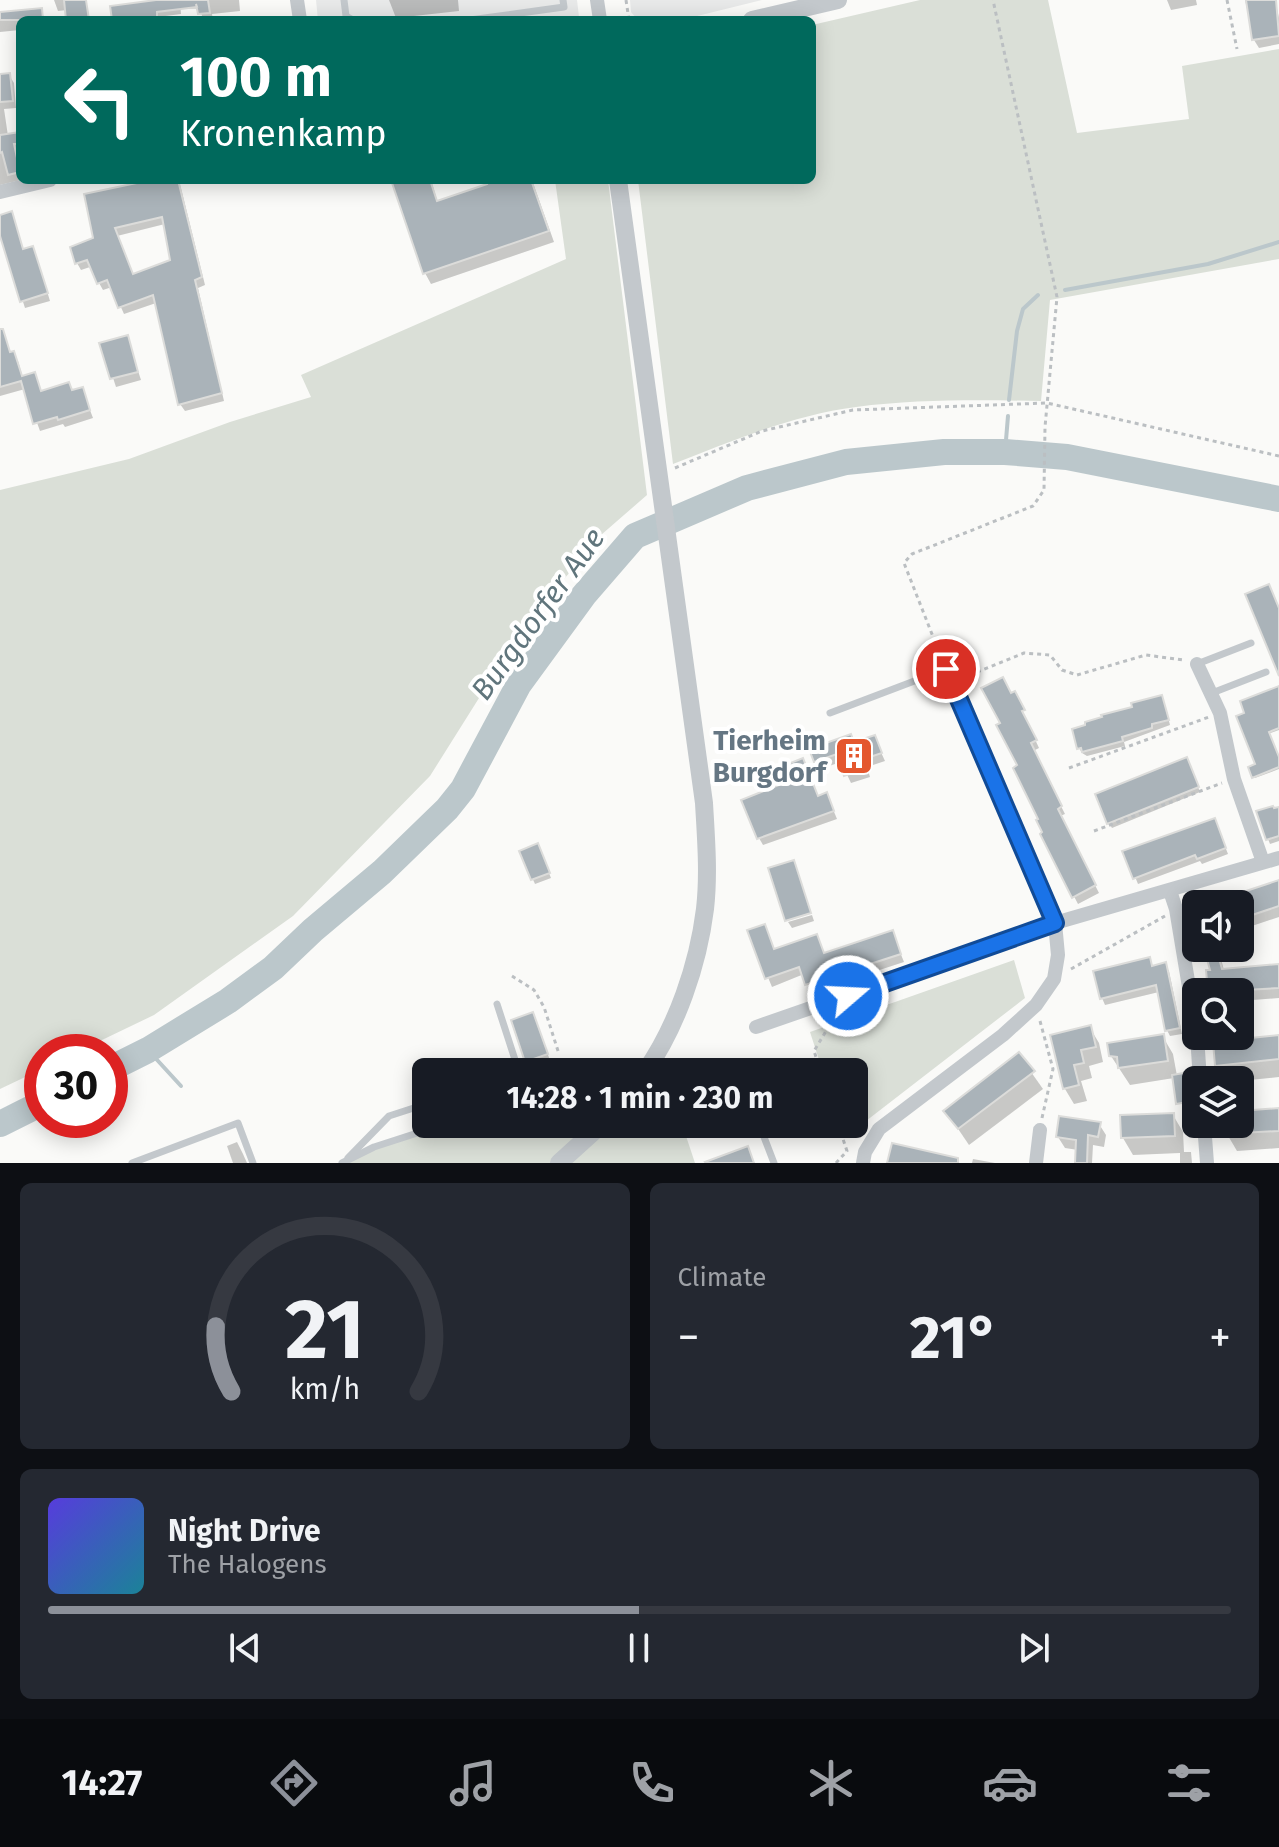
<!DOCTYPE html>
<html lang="en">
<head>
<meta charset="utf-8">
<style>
	:root { --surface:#171b24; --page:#242831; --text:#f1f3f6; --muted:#9ea1a6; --line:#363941; --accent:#8c9099 }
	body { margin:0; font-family:"Fira Sans",sans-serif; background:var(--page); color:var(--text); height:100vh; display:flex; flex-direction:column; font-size:30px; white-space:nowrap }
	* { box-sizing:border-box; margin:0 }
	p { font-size:26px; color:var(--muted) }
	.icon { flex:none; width:44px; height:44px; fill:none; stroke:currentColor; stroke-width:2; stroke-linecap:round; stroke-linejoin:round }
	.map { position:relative; height:1163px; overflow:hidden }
	.details { display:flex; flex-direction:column; gap:20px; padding:20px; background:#0d0f14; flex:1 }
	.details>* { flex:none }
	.top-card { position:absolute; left:16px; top:16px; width:800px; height:168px; border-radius:12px; box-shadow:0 4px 20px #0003; background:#00695c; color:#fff; overflow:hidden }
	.buttons { position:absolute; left:1182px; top:890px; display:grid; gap:16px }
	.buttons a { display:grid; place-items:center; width:72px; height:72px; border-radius:12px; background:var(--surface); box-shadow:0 4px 20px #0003; font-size:40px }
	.speed { position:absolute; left:24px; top:1034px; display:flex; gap:16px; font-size:40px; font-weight:700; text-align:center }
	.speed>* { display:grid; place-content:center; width:104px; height:104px; border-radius:50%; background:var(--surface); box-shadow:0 4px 20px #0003; line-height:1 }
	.speed .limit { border:12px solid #d22; background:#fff; color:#111 }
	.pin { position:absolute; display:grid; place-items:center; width:68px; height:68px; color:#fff; margin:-34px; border:4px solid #fff; border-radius:50%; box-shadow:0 2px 8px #0007 }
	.me { position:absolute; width:88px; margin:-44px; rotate:71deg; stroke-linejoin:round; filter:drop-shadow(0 0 6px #0008) }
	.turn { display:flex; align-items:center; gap:28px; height:168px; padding:0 32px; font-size:36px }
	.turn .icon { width:104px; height:104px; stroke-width:2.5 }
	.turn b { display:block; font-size:56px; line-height:68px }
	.big { font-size:60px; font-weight:700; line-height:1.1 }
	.details .widget { flex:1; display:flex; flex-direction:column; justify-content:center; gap:12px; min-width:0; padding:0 28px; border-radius:12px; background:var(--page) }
	.details .dial { align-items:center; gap:0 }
	.dial svg { height:208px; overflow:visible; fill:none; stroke:var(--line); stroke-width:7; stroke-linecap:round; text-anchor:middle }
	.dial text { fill:var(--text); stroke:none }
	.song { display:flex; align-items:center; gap:24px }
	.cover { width:96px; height:96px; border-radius:12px; background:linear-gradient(135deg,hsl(250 70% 55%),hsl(190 70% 35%)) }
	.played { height:8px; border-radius:4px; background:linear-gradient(90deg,var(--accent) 50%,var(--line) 50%) }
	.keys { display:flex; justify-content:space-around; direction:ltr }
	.heat { display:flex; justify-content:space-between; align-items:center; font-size:44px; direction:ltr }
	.details .tiles { flex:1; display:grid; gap:20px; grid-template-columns:1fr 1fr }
	.widget:last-child { grid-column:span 2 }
	.trip { position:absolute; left:412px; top:1058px; width:456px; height:80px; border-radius:12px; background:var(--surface); box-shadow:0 4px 20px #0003; font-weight:700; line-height:80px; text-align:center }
	.menu { display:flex; height:128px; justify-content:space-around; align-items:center; background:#090b0e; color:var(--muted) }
	.menu .icon { width:56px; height:56px }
	.menu .selected { color:var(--accent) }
	.menu b { font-size:36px; color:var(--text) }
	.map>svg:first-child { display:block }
	.built { fill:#e8e9e9 }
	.green { fill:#dadfd7 }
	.shadow { fill:#0003; fill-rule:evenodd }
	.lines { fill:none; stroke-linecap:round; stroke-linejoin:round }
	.stream { stroke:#bbc7cb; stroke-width:4 }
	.river { stroke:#bbc7cb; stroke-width:26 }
	.building { fill:#aab3b9; stroke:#dcdcda; stroke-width:2; fill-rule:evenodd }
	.path { stroke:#bbbfc2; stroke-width:3; stroke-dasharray:4 4; stroke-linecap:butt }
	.service { stroke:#c3c8cc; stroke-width:7 }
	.minor { stroke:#c3c8cc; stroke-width:14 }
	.tertiary { stroke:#c3c8cc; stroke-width:18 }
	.route-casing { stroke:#114b97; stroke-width:20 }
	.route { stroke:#1a73e8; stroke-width:14 }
	.labels { text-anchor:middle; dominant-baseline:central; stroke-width:8; stroke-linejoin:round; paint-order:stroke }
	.poi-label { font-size:28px; font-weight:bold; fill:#657683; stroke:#fff; text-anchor:end }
	.water-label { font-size:30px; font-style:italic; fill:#60757c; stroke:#fff }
</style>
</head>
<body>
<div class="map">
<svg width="1279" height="1163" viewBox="0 0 1279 1163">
	<rect width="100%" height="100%" fill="#fafaf8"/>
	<!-- built -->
	<g class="built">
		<polygon points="316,0 577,0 579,17 577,20 318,20"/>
		<polygon points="630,0 762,0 681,20 638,20 631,12"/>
	</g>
	<!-- green -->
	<g class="green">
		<path d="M920 0H1048L1077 133 1189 119 1182 66 1279 49V259L1050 300 1041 401C980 400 917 399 856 407 793 415 732 441 673 464L638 180H812V25Z"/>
		<polygon points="555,180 608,180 647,495 601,535 523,628 430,776 293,916 154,1015 77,1052 42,1052 42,1069 0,1089 0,490 129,459 230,422 311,397 301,375 566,259"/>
		<polygon points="1014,960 1025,998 844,1138 839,1124 854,1124 854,1072 823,1072 810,1032"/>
		<polygon points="445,1124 682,1124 695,1163 347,1163 374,1147"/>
	</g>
	<!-- shadow -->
	<g class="shadow">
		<polygon points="54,0 86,0 90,20 68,20 67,10 58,11"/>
		<polygon points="156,0 180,0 181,14 158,17 158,20 114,20"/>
		<polygon points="198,0 239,0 240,11 212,14 213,20 203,20"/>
		<polygon points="389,0 458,0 459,11 396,18"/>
		<polygon points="1167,0 1196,0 1197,5 1171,10"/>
		<polygon points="1245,0 1275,0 1279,18 1279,44 1259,48 1254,40"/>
		<polygon points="41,10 45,20 20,20 20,33 20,30 0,32 0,14"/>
		<polygon points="9,75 14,83 16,108 4,109 8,136 20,134 20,151 16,152 21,180 0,185 0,76"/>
		<path d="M161 180H177L180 184 205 285 198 288 224 401 185 411 180 404 156 303 124 314 112 287 103 290 90 267 81 270 77 263 96 240ZM165 224 173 261 133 276 117 236Z"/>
		<polygon points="393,180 431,180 438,203 490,185 488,180 532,180 554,242 431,284 425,273"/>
		<polygon points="11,214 24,251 32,249 36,255 50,301 25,308 0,229 0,217"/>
		<polygon points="0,335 3,335 11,353 13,353 18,361 23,378 34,374 42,393 73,392 82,389 93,418 65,427 63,424 40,431 25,389 0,396"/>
		<polygon points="127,337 141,380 116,387 102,344"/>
		<polygon points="1279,692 1279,730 1268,734 1279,757 1279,769 1255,778 1250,769 1258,766"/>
		<polygon points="1014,694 1039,748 1033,751 1065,814 1060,816 1099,893 1078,904 1042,835 1041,820 1003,724 1011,695"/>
		<polygon points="1164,702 1170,725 1124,742 1125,746 1087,756 1082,753 1079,748 1088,726"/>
		<polygon points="874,737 885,761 867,767 870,777 851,783 841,762 820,769 816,761"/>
		<polygon points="1189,764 1200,792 1112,828 1109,823"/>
		<polygon points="781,786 830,802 837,819 763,845 759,838"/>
		<polygon points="1279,807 1279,841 1270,844 1268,839"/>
		<polygon points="1217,826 1228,854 1202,864 1200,861 1138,884 1125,852"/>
		<polygon points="540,851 551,878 535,884 521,853"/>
		<polygon points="1279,883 1279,917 1240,930 1240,904 1212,904"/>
		<polygon points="812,915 814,921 792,928 788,922"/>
		<polygon points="749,932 769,934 775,951 824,955 892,932 904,962 812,992 804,974 772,987"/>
		<polygon points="1206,948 1218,948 1224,970 1279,966 1279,998 1240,1001 1240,992 1210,992 1208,972 1213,971"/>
		<polygon points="1149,960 1154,967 1165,965 1169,971 1182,1034 1170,1036 1167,1030 1159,992 1105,1005 1102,998"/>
		<polygon points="533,1014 551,1063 531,1069 527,1061"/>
		<polygon points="1090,1028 1099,1043 1103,1062 1089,1066 1092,1078 1081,1081 1087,1101 1074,1104 1065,1089 1052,1037"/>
		<polygon points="1163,1037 1173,1054 1177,1076 1184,1077 1188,1104 1177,1103 1174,1078 1130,1085 1111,1056"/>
		<polygon points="1279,1037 1279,1077 1240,1081 1226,1080 1217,1066"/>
		<polygon points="1019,1055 1043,1089 969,1145 946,1111"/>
		<polygon points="1279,1110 1279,1148 1237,1151 1227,1134 1227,1124 1240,1124 1240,1113"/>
		<polygon points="1173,1115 1183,1132 1184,1152 1191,1152 1192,1163 1180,1163 1180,1153 1133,1155 1123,1138"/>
		<polygon points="717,1124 720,1135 710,1138 707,1127"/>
		<polygon points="1099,1124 1106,1135 1104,1147 1093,1145 1092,1163 1077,1163 1078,1150 1065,1148 1058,1137"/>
		<polygon points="237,1142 243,1154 247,1163 233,1163 227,1146"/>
		<polygon points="973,1159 995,1163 972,1163"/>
	</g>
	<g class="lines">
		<!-- stream -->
		<g class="stream">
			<polyline points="1065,290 1208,264 1279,242"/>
			<polyline points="1009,400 1017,331 1023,309 1038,295"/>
			<polyline points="1005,452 1008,416"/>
			<polyline points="148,1050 181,1086"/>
		</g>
		<!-- river -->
		<g class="river">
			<polyline points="110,1069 148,1050 228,1001 273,968 313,930 382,872 447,809 463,789 519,684 584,595 635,536 747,488 846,462 944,452 1005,452 1067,457 1279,499"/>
			<polyline points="0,1124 42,1103"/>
		</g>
	</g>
	<!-- building -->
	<g class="building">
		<polygon points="64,0 86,0 89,20 66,20"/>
		<polygon points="156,0 208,0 210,13 198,14 196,4 197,7 157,12 157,20 112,20 110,6"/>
		<polygon points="1246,0 1276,0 1279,36 1252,40"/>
		<polygon points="42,8 43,20 0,20 0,12"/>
		<polygon points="10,73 13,101 0,102 0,74"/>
		<polygon points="20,132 20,144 14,144 20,172 8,175 2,152 0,153 0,135"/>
		<path d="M151 180H178L202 277 195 280 222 393 178 405 153 295 118 308 107 280 97 284 87 260 75 264 70 247 93 238 84 194ZM162 217 170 260 133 274 115 228Z"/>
		<polygon points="391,180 430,180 437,201 487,184 486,180 531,180 549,231 423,274"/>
		<polygon points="12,211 23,249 33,246 48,293 20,302 0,236 0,215"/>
		<polygon points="0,329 3,329 10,352 14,351 22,376 35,372 41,391 69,382 72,390 83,387 90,410 58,420 57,417 33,424 21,381 0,387"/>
		<polygon points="128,335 138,372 110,379 99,343"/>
		<polygon points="1269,584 1279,608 1279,676 1245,594"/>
		<polygon points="1003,677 1011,693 1015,691 1025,710 1022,711 1037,740 1031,743 1062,806 1058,809 1096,885 1072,898 1040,834 1042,832 1036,820 1038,819 1013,768 1017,765 996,725 1000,723 981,688"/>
		<polygon points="1279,686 1279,728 1269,732 1279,757 1279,767 1252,778 1248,767 1255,764 1236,716 1244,713 1240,701"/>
		<polygon points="1162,695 1169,720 1152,724 1152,728 1122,737 1123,741 1082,752 1081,748 1077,749 1072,729 1085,725 1085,722 1102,717 1101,715 1132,707 1131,703"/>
		<polygon points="851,734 854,742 875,735 882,753 864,759 867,768 844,776 837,754 814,762 809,749"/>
		<polygon points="1187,757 1199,787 1107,824 1095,794"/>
		<polygon points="803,758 818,796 827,792 834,811 757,839 741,800 779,785 773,770"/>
		<polygon points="1273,806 1274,808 1279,807 1279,836 1266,840 1256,811"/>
		<polygon points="1215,818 1226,848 1197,859 1195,855 1133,879 1122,851"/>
		<polygon points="538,843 550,873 531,880 519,851"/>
		<polygon points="794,860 811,913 785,921 768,868"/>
		<polygon points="1279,880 1279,906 1240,919 1240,904 1213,904 1213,902"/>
		<polygon points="765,924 774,949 817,934 824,953 893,930 901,954 805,985 799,967 765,979 747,930"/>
		<polygon points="1204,948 1216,948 1222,969 1279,964 1279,988 1208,992 1206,970 1210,970"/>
		<polygon points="1150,957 1152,966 1166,962 1180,1028 1165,1031 1156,985 1100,999 1093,971"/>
		<polygon points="533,1012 548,1054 525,1062 511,1020"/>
		<polygon points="1091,1025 1096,1047 1081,1050 1084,1063 1074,1065 1079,1085 1063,1089 1050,1035"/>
		<polygon points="1164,1034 1168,1061 1118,1068 1117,1057 1109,1056 1107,1043"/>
		<polygon points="1279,1035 1279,1059 1215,1066 1213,1042"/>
		<polygon points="1019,1052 1035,1071 958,1129 943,1111"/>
		<polygon points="1184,1073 1188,1102 1176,1104 1172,1075"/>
		<polygon points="1279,1108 1279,1131 1240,1133 1240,1111"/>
		<polygon points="1174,1113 1175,1136 1121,1138 1120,1115"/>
		<polygon points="1059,1116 1101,1122 1098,1137 1088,1135 1087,1163 1075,1163 1076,1140 1056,1137"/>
		<polygon points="892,1143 958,1158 958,1163 887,1163"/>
		<polygon points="748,1146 754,1163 706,1163 705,1162"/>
	</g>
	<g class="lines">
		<!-- path -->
		<g class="path">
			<polyline points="626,0 629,20"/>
			<polyline points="1227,0 1237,49"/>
			<polyline points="675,468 762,431 853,410 1047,403 1279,456"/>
			<polyline points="941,657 904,563 912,554 1033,506 1044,490 1045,427 1057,297 993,0"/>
			<polyline points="961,670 977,672 1024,653 1050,655 1062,670 1077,675 1146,655 1183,660"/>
			<polyline points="1069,768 1209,717"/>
			<polyline points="1094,831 1222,783"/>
			<polyline points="1071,969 1165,916"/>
			<polyline points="512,976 534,990 544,1007 559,1054"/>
			<polyline points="1040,1021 1053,1069 1042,1118"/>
			<polyline points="821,1072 814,1051 837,1013"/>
			<polyline points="836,1163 847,1151 838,1124"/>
		</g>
		<!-- service -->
		<g class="service">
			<polyline points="344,0 346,16 353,20"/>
			<polyline points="470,20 564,7 563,0"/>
			<polyline points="1197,664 1251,643"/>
			<polyline points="1212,693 1266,672"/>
			<polyline points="830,713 946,669"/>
			<polyline points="497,1004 519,1072"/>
			<polyline points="531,1072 561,1062 564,1072"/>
			<polyline points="759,1124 774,1163"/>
			<polyline points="348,1158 389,1116 426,1104"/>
			<polyline points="132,1163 238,1123 253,1163"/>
			<polyline points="342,1163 374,1147 445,1124"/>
		</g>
		<!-- minor -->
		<g class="minor">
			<polyline points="297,0 300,20"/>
			<polyline points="597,0 600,20"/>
			<polyline points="0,192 50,180"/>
			<polyline points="1197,664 1220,713 1234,779 1263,862"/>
			<polyline points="1170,891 1176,909 1196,1029"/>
			<polyline points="756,1027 1055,923 1279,858"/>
			<polyline points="1197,1036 1200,1080"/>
			<polyline points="1204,1124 1207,1163"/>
			<polyline points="863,1163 865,1152 879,1129 1003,1035 1036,1005 1054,979 1058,955 1055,923 946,669"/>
			<polyline points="1036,1163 1040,1130"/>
		</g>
		<!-- tertiary -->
		<g class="tertiary">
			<polyline points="752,20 838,0"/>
			<path d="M618 180 704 803C706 838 709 874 705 909 698 965 677 1026 645 1072"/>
			<polyline points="559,1163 602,1124"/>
		</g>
	</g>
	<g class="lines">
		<!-- route casing -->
		<g class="route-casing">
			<polyline id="route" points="848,996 1055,923 946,669"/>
		</g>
		<!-- route -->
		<use href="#route" class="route"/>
	</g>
	<!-- icons -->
	<defs>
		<g id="building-square" transform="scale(2)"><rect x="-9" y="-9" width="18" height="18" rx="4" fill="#e4572e" stroke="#fff"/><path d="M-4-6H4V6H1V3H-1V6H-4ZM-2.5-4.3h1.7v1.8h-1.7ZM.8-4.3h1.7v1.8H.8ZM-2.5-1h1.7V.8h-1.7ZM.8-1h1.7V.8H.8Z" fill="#fff"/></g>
	</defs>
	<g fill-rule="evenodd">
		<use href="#building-square" x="854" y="756"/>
	</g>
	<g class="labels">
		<!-- poi labels -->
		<g class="poi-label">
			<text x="826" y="740">Tierheim<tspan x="826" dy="32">Burgdorf</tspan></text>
		</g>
		<!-- water labels -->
		<g class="water-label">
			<text transform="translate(538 614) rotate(-54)">Burgdorfer Aue</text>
		</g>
	</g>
</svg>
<div class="buttons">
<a><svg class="icon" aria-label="sound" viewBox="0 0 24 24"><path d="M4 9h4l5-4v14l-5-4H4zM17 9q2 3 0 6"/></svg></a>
<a><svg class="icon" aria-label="search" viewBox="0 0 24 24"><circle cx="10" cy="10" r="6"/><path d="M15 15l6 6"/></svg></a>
<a><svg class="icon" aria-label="layers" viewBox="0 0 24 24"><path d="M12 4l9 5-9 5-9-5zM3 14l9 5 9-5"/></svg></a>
</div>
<div class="speed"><div class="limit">30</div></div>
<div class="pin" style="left:946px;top:669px;background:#d93025"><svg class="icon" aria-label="arrive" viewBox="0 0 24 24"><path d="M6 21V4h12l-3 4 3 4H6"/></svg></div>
<svg class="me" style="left:848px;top:996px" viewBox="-20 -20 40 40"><circle r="17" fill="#1a73e8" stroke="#fff" stroke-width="3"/><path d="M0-11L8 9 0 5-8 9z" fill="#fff"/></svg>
<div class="trip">14:28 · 1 min · 230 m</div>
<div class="top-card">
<div class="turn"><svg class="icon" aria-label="left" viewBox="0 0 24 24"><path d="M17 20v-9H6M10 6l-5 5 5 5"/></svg><div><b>100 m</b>Kronenkamp</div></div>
</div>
</div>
<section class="details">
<div class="tiles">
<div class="widget dial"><svg viewBox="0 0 100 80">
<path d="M14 69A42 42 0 1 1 86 69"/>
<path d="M14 69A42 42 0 0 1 8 44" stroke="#8c9099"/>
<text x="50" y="56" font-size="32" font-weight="700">21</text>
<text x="50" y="72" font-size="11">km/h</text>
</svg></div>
<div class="widget"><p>Climate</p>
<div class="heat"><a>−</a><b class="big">21°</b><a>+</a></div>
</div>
<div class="widget">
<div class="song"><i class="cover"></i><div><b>Night Drive</b><p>The Halogens</p></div></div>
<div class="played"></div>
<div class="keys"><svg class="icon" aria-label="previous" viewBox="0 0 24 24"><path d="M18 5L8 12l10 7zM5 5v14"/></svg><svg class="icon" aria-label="pause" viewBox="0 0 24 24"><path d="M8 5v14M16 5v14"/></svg><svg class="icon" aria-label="next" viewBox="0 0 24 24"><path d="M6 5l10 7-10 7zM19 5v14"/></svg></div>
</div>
</div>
</section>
<nav class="menu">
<b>14:27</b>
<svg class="icon selected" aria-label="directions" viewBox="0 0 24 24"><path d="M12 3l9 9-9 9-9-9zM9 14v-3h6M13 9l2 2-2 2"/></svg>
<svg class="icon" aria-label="music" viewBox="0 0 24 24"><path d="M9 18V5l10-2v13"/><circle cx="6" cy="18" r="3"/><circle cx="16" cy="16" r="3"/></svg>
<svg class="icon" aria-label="phone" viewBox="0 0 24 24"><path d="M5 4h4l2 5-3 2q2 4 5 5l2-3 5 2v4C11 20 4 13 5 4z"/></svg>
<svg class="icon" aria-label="climate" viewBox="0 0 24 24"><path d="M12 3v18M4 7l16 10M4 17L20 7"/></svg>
<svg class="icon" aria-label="car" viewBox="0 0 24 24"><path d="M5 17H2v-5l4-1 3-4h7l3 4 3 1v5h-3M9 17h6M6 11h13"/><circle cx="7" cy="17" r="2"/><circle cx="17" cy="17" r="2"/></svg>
<svg class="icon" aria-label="filters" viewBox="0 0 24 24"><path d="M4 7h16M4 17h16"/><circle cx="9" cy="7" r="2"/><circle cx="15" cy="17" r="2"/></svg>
</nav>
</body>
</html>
